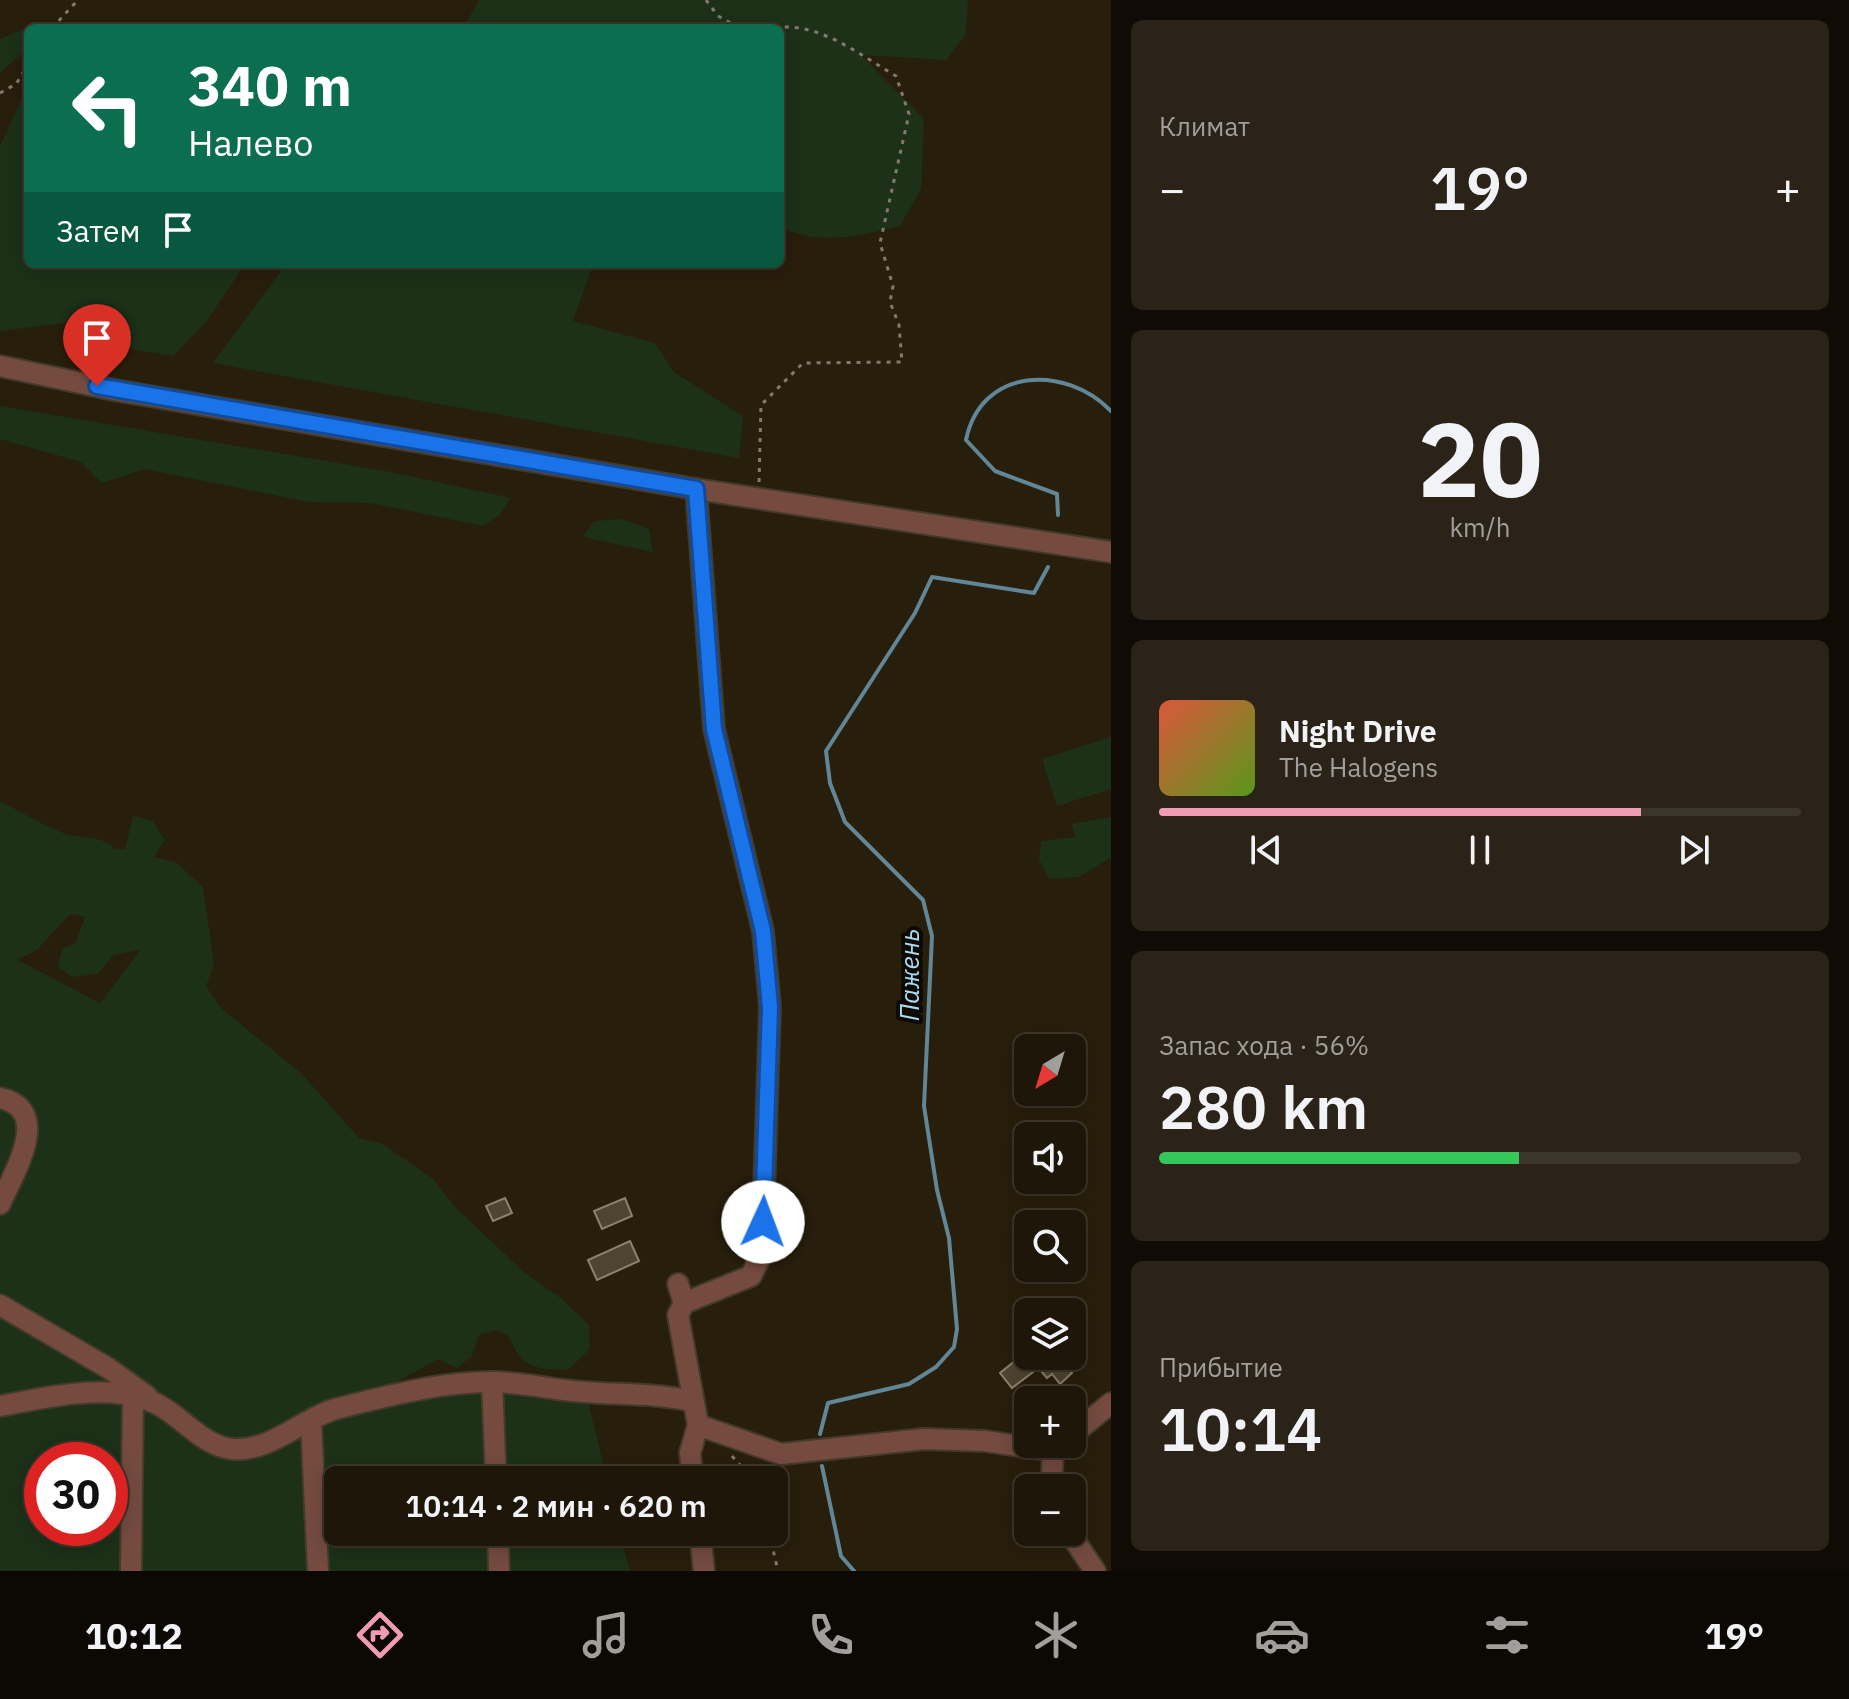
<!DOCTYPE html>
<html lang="ru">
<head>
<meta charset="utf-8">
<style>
	:root { --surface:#1e1609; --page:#2b2317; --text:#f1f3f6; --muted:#a19f9c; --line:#3c352a; --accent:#f19ab3 }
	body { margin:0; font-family:"IBM Plex Sans",sans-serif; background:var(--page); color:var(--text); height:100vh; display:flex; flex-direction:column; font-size:30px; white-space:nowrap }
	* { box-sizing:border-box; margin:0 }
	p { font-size:26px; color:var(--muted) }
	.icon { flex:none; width:44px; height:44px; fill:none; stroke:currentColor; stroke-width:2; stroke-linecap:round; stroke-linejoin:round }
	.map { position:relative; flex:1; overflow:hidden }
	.details { display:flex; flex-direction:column; gap:20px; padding:20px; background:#100c05; width:738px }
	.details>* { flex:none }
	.guide { position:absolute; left:24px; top:24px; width:760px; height:244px; border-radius:12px; box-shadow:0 4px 20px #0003,0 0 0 2px var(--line); background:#0b6e4f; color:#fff; overflow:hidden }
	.needle { width:52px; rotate:218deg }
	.fabs { position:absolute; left:1014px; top:1034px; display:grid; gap:16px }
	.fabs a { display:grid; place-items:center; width:72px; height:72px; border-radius:12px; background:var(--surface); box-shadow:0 4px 20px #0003,0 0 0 2px var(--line); font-size:40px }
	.speed { position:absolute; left:24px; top:1442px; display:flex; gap:16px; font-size:40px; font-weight:700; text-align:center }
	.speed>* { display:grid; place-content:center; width:104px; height:104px; border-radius:50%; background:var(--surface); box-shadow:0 4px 20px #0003,0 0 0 2px var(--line); line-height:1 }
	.speed .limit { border:12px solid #d22; background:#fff; color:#111 }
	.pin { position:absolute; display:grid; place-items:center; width:68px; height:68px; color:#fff; margin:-82px -34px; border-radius:50% 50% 50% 0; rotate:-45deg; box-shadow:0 0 8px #0007 }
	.pin .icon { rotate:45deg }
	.me { position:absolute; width:88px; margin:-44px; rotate:2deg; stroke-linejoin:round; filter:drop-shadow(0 0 6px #0008) }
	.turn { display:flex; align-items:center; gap:28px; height:168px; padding:0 32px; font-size:36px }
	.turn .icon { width:104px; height:104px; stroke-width:2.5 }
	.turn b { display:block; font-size:56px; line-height:68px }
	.then { display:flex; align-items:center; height:76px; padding:0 32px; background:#0003; gap:16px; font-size:30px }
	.big { font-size:60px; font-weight:600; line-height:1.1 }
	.details .card { flex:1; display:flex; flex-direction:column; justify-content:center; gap:12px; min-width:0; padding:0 28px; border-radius:12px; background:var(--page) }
	.details .dial { align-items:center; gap:0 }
	.dial b { font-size:104px; line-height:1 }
	.song { display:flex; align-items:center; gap:24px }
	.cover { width:96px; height:96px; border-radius:12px; background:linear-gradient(135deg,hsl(10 70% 55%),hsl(90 70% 35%)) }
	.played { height:8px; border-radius:4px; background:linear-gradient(90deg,var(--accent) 75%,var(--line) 75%) }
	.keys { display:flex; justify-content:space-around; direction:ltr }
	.heat { display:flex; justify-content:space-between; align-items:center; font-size:44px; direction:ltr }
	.charge { height:12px; border-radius:6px; background:linear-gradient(90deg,#34c759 56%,var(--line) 0) }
	.trip { position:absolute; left:324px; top:1466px; width:464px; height:80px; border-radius:12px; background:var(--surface); box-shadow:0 4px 20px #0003,0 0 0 2px var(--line); font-weight:600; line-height:80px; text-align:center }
	.tabs { display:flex; height:128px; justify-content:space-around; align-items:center; background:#0c0904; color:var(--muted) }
	.tabs .icon { width:56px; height:56px }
	.tabs .selected { color:var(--accent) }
	.tabs b { font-size:36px; color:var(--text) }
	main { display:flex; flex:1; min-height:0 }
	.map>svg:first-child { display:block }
	.green { fill:#1c3118; fill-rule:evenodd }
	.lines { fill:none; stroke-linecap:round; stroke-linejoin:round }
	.stream { stroke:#608697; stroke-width:4 }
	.building { fill:#4f4432; stroke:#8e816d; stroke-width:2 }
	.minor-casing { stroke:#443a2a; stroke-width:24 }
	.path { stroke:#847b6e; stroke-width:3; stroke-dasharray:4 6; stroke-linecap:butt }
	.minor { stroke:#754b40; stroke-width:20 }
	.route-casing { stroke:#114b97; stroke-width:20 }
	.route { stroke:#1a73e8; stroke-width:14 }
	.labels { text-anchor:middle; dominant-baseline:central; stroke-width:8; stroke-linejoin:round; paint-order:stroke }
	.water-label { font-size:26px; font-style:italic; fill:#a9d9f5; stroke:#0d0903 }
</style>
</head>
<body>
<main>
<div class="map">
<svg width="1111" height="1571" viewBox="0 0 1111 1571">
	<rect width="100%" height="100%" fill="#281e0c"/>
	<!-- green -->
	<g class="green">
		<path d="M479 0H968L965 36 946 60 861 55 924 119 921 189 900 226C859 236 820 246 780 227V28H463Z"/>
		<polygon points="27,27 28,48 0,73 0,39"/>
		<polygon points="28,85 28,264 245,264 206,322 173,356 94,343 89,320 0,331 0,146"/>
		<polygon points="286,264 593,264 573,321 655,343 674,372 743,416 739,458 213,363"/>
		<polygon points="0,406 391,472 511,498 499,515 483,526 371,503 308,502 145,469 102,483 81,462 0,439"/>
		<polygon points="622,519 649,529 653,552 583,537 594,521"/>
		<polygon points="1111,737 1111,789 1057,806 1042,759"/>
		<path d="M0 801C20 811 53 832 74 836 90 839 102 836 115 849H125L133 816 153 821 165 840 154 857 176 862 203 887 214 965 206 986 222 1009 302 1074 359 1138 383 1144 433 1179 456 1208 524 1272 562 1299 589 1325 590 1349 568 1370C537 1369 521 1369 509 1336L496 1330 479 1335 472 1356 457 1368 438 1359 390 1386 360 1397 336 1396 256 1439 224 1437 232 1449 334 1410 492 1382 586 1392 607 1480H338V1532H619L630 1571H0ZM70 914 85 917 75 944 62 948 58 967 72 977 98 974 113 955 140 950 100 1003 18 960 38 949ZM42 1460H110V1528H42Z"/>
		<polygon points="1111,817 1111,857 1080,877 1049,879 1039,859 1041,841 1075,837 1072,824"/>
	</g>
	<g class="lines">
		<!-- stream -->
		<g class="stream">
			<path d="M1058 515 1057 494 995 471 966 440C981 367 1065 364 1111 411"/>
			<polyline points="820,1434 828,1403 909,1384 936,1367 954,1347 957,1329 949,1238 937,1190 924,1106 932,936 923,900 845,822 830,783 826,751 915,613 932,577 1034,593 1048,567"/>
			<polyline points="822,1466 841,1556 854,1571"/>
		</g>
	</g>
	<!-- building -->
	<g class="building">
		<polygon points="505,1198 512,1213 493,1221 486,1206"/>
		<polygon points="625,1198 632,1216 602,1229 594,1211"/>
		<polygon points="630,1241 639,1261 597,1280 588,1260"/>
		<polygon points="1021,1356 1033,1372 1012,1388 1000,1373"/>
		<polygon points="1045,1356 1058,1356 1072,1373 1060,1384 1052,1374 1047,1378 1035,1364"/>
	</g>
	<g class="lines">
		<!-- minor casing -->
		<g class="minor-casing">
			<g id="minor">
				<polyline points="0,366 114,390 696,489 1111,552"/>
				<polyline points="696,489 714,729 763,931 770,1007 762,1253 751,1276 684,1303 678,1315 698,1425"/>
				<path d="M0 1098C54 1110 13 1174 0 1204"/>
				<polyline points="678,1284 684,1303"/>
				<polyline points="0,1305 108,1368 147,1396"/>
				<polyline points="492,1382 496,1480"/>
				<path d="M0 1406C48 1397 108 1382 155 1403 181 1415 203 1447 233 1449 272 1452 303 1417 339 1408 388 1396 444 1381 494 1382 525 1383 555 1390 585 1392 624 1395 653 1393 693 1401"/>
				<polyline points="311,1421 318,1571"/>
				<polyline points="1072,1435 1111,1403"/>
				<polyline points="693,1480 690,1453 698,1425 781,1454 924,1439 985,1441 1053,1451"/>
				<polyline points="1056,1488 1052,1473 1053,1451 1061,1444"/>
				<polyline points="498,1532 499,1571"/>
				<polyline points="700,1532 704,1571"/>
				<polyline points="1069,1532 1095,1571"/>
				<polyline points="131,1571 133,1396"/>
			</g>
		</g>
		<!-- path -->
		<g class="path">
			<polyline points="706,0 718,16 740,28"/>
			<polyline points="52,28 78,0"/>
			<polyline points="0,93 16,84 28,65"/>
			<path d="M759 482 761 405 803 363 902 362 899 325 890 302 893 286 880 243 909 114 896 76C860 55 818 21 775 28"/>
			<polyline points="732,1456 753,1480"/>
			<polyline points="769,1532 778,1571"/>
		</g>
		<!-- minor -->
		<use href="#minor" class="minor"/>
	</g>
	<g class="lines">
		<!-- route casing -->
		<g class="route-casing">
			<polyline id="route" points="97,386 696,489 714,729 763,931 770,1007 763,1222"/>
		</g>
		<!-- route -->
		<use href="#route" class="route"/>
	</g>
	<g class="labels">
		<!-- water labels -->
		<g class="water-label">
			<text transform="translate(909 975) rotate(-90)">Пажень</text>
		</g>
	</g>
</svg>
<div class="fabs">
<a><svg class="needle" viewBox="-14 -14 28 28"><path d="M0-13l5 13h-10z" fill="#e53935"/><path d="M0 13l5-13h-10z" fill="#a19f9c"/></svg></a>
<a><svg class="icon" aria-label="sound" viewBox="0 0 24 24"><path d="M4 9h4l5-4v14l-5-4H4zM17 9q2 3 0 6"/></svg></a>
<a><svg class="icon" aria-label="search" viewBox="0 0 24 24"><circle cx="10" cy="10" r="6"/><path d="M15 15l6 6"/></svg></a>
<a><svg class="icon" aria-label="layers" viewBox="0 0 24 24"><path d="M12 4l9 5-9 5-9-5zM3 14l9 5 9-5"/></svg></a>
<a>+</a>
<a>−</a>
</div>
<div class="speed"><div class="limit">30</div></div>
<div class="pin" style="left:97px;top:386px;background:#d93025"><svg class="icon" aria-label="arrive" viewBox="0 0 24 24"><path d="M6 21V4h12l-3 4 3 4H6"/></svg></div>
<svg class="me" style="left:763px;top:1222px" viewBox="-20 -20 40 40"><circle r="19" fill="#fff"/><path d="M0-13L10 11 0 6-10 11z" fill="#1a73e8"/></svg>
<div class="trip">10:14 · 2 мин · 620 m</div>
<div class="guide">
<div class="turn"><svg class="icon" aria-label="left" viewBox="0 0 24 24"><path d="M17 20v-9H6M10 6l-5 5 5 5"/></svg><div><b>340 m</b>Налево</div></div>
<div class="then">Затем<svg class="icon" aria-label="arrive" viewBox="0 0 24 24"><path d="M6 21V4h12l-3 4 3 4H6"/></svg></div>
</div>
</div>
<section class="details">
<div class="card"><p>Климат</p>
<div class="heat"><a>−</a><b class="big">19°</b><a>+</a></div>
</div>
<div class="card dial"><b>20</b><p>km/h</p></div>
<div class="card">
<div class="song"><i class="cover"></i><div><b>Night Drive</b><p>The Halogens</p></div></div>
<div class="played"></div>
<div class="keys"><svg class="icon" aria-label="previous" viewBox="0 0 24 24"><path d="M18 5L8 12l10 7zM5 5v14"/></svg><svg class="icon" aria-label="pause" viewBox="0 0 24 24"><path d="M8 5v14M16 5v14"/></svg><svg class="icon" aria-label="next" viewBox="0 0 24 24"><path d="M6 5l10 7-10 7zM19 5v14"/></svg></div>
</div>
<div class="card"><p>Запас хода · 56%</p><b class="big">280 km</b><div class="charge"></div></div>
<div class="card"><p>Прибытие</p><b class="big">10:14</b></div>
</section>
</main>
<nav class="tabs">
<b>10:12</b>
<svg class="icon selected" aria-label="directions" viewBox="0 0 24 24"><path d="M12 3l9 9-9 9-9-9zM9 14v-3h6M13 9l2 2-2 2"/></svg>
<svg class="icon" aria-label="music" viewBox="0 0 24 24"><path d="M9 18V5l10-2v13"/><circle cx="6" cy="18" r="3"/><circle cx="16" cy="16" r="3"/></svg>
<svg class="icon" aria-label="phone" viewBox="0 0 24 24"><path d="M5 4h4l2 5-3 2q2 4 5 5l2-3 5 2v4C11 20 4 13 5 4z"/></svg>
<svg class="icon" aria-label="climate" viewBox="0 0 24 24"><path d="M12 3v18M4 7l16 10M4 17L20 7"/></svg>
<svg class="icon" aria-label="car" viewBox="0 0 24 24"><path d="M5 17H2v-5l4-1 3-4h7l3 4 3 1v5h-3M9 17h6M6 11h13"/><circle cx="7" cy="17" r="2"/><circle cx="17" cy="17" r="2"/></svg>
<svg class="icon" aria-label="filters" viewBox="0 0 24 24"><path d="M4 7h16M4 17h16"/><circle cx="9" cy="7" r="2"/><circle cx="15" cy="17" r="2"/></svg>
<b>19°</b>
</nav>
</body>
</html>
